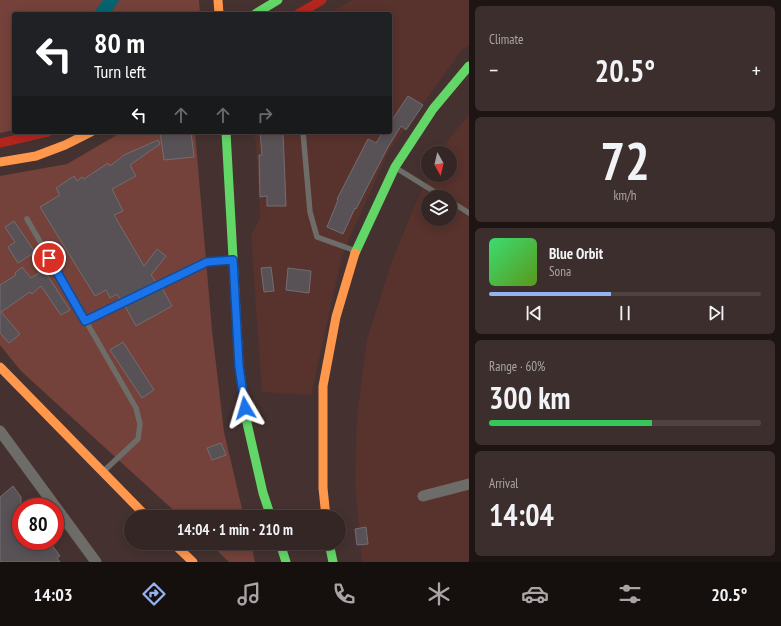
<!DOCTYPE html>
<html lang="en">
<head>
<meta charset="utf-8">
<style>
	:root { --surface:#342624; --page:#3c2e2c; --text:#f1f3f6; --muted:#a9a5a6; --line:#4e4341; --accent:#95b2f1 }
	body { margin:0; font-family:"PT Sans Narrow",sans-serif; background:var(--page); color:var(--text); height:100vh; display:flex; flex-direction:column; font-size:15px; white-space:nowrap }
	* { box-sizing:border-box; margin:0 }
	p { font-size:13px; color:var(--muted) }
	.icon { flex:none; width:22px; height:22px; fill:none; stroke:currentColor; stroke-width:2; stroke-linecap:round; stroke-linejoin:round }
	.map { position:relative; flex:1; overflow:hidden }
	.details { display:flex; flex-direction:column; gap:6px; padding:6px; background:#1d1514; width:312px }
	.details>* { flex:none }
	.hud { position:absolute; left:12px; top:12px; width:380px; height:122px; border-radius:4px; box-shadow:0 2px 10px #0003,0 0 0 1px var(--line); background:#202124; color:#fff; overflow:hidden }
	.needle { width:26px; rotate:172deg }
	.buttons { position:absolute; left:421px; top:146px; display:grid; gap:8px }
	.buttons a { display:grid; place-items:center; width:36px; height:36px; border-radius:50%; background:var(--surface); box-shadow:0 2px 10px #0003,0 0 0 1px var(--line); font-size:20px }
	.speed { position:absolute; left:12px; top:498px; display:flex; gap:8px; font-size:20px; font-weight:700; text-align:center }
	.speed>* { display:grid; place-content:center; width:52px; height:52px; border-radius:50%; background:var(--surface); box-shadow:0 2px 10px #0003,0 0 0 1px var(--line); line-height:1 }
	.speed .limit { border:6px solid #d22; background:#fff; color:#111 }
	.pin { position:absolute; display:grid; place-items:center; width:34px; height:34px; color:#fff; margin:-17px; border:2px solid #fff; border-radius:50%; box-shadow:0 1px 4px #0007 }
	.me { position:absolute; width:44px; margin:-22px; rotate:353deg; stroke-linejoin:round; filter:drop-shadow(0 0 3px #0008) }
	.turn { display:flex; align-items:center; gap:14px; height:84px; padding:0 16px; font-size:18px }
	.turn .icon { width:52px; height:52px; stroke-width:2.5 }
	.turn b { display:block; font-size:28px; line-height:34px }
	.lanes { display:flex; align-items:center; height:38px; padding:0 16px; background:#0003; justify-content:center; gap:20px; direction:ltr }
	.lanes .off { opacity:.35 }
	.big { font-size:30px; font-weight:600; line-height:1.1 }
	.details .card { flex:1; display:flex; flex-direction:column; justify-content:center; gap:6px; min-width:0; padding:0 14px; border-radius:6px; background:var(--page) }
	.details .dial { align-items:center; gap:0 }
	.dial b { font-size:52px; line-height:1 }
	.song { display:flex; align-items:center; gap:12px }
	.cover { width:48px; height:48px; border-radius:6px; background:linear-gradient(135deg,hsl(140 70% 55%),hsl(90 70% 35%)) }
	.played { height:4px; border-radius:2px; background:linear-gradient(90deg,var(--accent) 45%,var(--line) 45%) }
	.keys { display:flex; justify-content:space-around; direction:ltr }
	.heat { display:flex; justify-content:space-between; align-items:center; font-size:22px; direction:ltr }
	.charge { height:6px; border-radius:3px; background:linear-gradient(90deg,#34c759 60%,var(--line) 0) }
	.trip { position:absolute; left:124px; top:510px; width:222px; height:40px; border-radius:20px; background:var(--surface); box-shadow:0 2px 10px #0003,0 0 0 1px var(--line); font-weight:600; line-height:40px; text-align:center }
	.dock { display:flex; height:64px; justify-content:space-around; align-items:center; background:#150f0e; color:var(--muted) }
	.dock .icon { width:28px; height:28px }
	.dock .selected { color:var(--accent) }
	.dock b { font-size:18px; color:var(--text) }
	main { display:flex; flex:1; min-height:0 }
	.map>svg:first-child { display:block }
	.built { fill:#58322c; fill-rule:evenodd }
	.green { fill:#74423a }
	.water { fill:#07636f }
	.building { fill:#585156; stroke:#736d72 }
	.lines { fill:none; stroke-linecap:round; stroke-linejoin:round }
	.lane { stroke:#6e6c68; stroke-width:5.5 }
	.street { stroke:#6e6c68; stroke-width:11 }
	.fast { stroke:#63d668; stroke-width:9 }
	.slow { stroke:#ff974d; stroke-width:9 }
	.jam { stroke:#b3261e; stroke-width:9 }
	.route-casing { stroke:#114b97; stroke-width:10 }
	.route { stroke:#1a73e8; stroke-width:7 }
</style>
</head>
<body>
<main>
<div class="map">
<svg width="469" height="562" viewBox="0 0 469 562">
	<rect width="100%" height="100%" fill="#453230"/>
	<!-- built -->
	<g class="built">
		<polygon points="352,0 469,0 469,45 461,51 389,151 343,252 311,395 262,392 251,235 260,219 256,140 252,132 390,132 390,14 328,14"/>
		<path d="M469 115V562H362L355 485 357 417 367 339 392 261 415 205 430 175H450V153H442L449 139ZM428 197H450V219H428Z"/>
	</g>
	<!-- green -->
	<g class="green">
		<polygon points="0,0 199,0 200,14 14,14 14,130 0,133"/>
		<polygon points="122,132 195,132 212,330 224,432 244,517 181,517 21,371 0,345 0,176 67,164"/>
		<polygon points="209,543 251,543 255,562 229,562"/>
	</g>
	<!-- water -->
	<polygon class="water" points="103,0 119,0 110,14 93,14"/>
	<!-- building -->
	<g class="building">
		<polygon points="408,96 423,105 406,130 401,126 388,147 356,209 355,208 343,234 327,227 338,200 337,199 368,139 376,143 383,132 390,132 390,123"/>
		<polygon points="160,132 191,132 194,157 164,160"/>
		<polygon points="260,132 283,132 286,206 267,206 267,196 260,197 259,155 262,155"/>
		<polygon points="158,140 160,144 130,165 136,176 112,189 123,211 114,215 144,266 157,249 166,256 151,275 156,282 120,299 117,294 110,298 106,290 95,296 40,207 60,195 56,188 74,176 77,181 82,177 84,179 108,163 110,166 124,155"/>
		<polygon points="14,221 35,252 18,263 8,247 15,242 5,227"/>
		<polygon points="22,267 31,278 44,270 70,310 61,315 41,286 32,294 30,292 1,312 20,334 9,343 0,333 0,285 16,275 15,273"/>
		<polygon points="271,267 274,291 264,292 261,268"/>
		<polygon points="288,268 311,271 309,293 286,290"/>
		<polygon points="162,288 172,306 136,326 125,306"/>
		<polygon points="123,342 154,390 142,398 110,350"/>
		<polygon points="221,443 226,455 212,460 207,448"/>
		<polygon points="13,486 21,497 21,541 49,541 60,556 57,558 60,562 0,562 0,497"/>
		<polygon points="366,527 368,544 357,545 355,529"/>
	</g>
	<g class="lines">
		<!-- lane -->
		<g class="lane">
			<polyline points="303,132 310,212 317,237 356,251"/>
			<polyline points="396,168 443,197"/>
			<polyline points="450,201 469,213"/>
			<polyline points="27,219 136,408 140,424 138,439 106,469"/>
			<polyline points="85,321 207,262 229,260"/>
		</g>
		<!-- street -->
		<g class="street">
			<polyline points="0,431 96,562"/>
			<polyline points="423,496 469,484"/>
		</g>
		<!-- fast -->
		<g class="fast">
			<polyline points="255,14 278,0"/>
			<polyline points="226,132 239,365 247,423 263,493 271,517"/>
			<polyline points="355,253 395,167 433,109 469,66"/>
			<polyline points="280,543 286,562"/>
			<polyline points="329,543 333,562"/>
		</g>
		<!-- slow -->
		<g class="slow">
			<polyline points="218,0 219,14"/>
			<polyline points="0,162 36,156 65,145 91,132"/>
			<polyline points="0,367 147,517"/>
			<polyline points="326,517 323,488 323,386 336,317 355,253"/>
			<polyline points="173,543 193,562"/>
		</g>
		<!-- jam -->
		<g class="jam">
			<polyline points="298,14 322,0"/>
			<polyline points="0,143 48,132"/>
		</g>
	</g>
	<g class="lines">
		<!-- route casing -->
		<g class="route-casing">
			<polyline id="route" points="49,258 85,321 207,262 233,260 239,366 245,408"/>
		</g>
		<!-- route -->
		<use href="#route" class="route"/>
	</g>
</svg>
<div class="buttons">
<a><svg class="needle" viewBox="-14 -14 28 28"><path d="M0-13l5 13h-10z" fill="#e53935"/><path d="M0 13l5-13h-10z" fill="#a9a5a6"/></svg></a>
<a><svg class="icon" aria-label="layers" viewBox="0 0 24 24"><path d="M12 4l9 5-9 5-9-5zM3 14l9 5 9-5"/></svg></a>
</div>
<div class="speed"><div class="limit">80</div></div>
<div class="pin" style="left:49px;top:258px;background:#d93025"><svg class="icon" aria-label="arrive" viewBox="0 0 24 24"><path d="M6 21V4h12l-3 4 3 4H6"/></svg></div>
<svg class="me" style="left:245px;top:408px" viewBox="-20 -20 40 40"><path d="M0-17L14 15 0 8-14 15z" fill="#1a73e8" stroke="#fff" stroke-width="4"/></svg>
<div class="trip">14:04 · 1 min · 210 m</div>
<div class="hud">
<div class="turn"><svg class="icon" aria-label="left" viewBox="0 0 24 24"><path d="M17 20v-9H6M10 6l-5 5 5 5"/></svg><div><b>80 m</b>Turn left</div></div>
<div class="lanes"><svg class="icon" aria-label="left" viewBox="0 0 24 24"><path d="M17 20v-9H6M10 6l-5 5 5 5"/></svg><svg class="icon off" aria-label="ahead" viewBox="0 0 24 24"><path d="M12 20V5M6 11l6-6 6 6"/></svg><svg class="icon off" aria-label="ahead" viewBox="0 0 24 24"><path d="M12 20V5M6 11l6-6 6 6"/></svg><svg class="icon off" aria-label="right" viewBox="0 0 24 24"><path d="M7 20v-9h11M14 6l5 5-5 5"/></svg></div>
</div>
</div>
<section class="details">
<div class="card"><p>Climate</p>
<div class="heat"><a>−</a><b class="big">20.5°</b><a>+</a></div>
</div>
<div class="card dial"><b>72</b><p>km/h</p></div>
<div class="card">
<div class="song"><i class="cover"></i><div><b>Blue Orbit</b><p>Sona</p></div></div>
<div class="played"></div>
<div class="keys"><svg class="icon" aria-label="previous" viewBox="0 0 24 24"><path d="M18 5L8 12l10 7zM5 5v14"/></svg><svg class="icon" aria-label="pause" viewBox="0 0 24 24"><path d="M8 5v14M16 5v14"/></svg><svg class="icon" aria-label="next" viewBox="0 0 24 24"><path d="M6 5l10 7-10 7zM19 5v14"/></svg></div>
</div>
<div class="card"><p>Range · 60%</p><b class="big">300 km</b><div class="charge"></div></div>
<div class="card"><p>Arrival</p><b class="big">14:04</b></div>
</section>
</main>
<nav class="dock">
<b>14:03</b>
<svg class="icon selected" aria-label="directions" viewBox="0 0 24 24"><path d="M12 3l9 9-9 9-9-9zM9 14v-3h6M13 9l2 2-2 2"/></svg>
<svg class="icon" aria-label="music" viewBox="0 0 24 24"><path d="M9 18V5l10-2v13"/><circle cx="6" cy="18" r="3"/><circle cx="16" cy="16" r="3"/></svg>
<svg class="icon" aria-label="phone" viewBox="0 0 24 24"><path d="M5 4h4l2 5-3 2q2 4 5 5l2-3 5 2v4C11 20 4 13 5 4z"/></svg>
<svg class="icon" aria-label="climate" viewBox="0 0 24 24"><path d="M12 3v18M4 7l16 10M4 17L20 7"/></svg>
<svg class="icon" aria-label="car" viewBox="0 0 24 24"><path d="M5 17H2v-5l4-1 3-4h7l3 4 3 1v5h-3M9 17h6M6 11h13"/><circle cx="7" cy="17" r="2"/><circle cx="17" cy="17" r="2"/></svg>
<svg class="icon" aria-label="filters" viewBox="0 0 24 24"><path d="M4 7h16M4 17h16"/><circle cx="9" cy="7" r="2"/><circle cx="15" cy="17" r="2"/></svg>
<b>20.5°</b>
</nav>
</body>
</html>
